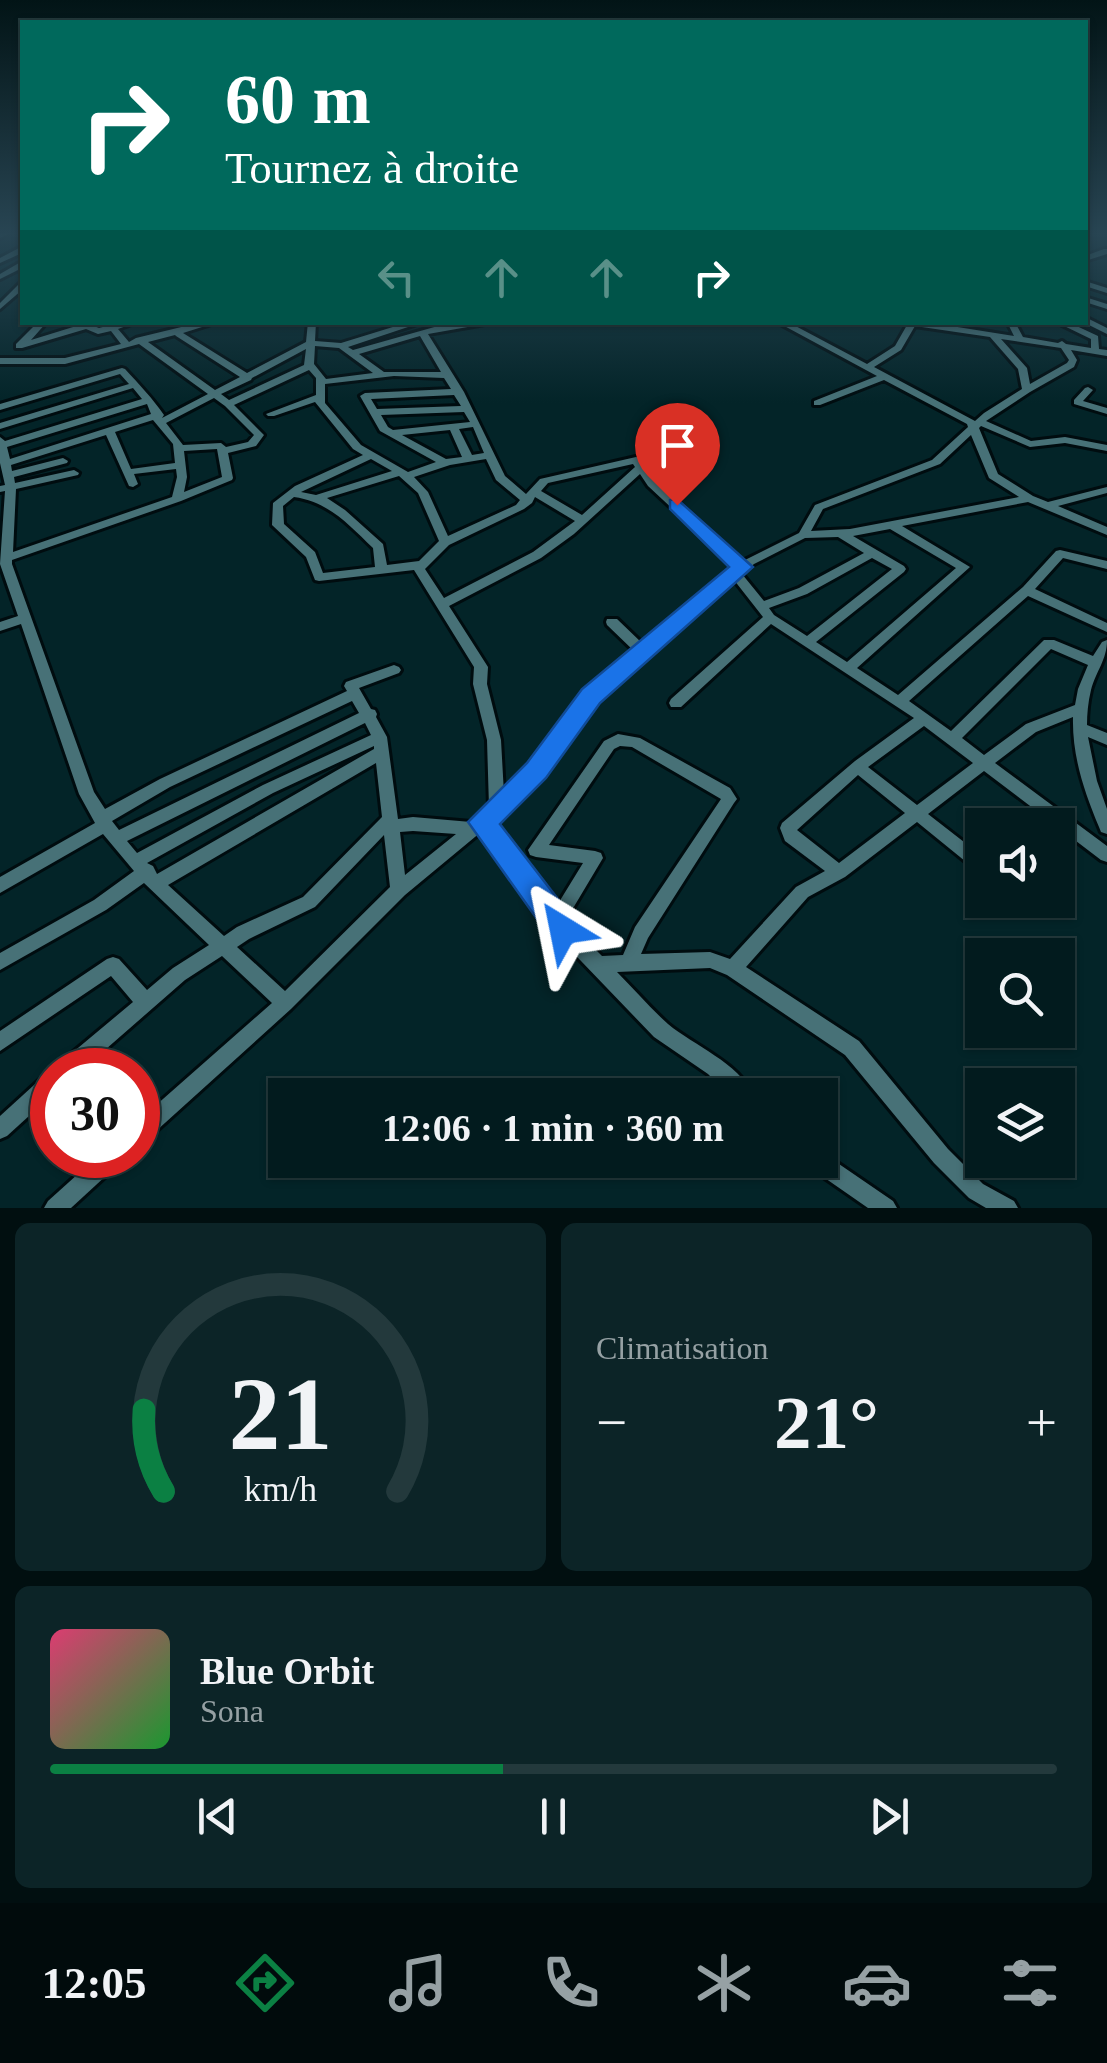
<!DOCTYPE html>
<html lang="fr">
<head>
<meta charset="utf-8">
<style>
	:root { --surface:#021b1e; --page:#0c2427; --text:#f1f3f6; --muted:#96a1a4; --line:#23393c; --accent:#0b8043 }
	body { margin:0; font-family:"Times New Roman",serif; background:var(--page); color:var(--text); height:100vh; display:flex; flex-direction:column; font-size:38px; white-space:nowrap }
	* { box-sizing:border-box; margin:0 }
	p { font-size:32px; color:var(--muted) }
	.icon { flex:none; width:55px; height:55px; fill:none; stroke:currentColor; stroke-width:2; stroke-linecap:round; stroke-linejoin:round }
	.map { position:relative; height:1208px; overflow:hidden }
	.sheet { display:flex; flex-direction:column; gap:15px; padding:15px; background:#010f10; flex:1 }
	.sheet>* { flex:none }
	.top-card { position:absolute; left:20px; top:20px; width:1068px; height:305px; border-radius:0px; box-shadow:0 2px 8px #0004,0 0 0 2px var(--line); background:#00695c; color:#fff; overflow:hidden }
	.tools { position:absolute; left:965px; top:808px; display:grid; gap:20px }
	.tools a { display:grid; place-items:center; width:110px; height:110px; border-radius:0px; background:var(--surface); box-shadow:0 2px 8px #0004,0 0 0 2px var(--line); font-size:50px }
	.speed { position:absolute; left:30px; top:1048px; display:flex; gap:20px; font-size:50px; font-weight:700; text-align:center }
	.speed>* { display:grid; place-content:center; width:130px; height:130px; border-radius:50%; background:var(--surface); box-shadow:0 2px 8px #0004,0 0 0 2px var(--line); line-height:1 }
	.speed .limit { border:15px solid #d22; background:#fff; color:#111 }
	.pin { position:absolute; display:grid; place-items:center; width:85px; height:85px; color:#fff; margin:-102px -42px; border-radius:50% 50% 50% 0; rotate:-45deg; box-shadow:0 0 10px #0007 }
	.pin .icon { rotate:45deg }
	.me { position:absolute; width:110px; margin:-55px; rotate:325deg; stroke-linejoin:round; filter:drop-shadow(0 0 8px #0008) }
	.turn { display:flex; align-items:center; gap:35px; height:210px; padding:0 40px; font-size:45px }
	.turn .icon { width:130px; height:130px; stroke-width:2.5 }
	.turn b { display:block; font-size:70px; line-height:85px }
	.lanes { display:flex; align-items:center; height:95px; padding:0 40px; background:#0003; justify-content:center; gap:50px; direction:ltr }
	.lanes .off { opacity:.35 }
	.big { font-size:75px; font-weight:600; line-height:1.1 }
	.sheet .tile { flex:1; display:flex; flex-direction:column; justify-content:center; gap:15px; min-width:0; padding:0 35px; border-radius:15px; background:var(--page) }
	.sheet .dial { align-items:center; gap:0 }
	.dial svg { height:260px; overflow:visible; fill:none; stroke:var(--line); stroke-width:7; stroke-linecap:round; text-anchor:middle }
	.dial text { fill:var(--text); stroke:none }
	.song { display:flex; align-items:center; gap:30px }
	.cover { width:120px; height:120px; border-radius:15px; background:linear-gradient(135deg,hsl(340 70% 55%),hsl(130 70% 35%)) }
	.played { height:10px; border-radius:5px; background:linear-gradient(90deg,var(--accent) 45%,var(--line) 45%) }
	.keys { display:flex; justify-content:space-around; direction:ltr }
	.heat { display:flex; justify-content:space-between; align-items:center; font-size:55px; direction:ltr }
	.sheet .tiles { flex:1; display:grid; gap:15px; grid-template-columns:1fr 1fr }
	.tile:last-child { grid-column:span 2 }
	.trip { position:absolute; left:268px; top:1078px; width:570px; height:100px; border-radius:0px; background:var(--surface); box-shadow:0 2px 8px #0004,0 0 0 2px var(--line); font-weight:600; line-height:100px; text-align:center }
	.menu { display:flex; height:160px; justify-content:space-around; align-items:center; background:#010b0c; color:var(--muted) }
	.menu .icon { width:70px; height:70px }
	.menu .selected { color:var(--accent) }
	.menu b { font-size:45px; color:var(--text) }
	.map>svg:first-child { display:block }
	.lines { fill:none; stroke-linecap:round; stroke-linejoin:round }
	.minor-casing { stroke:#000c0f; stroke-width:6 }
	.minor { fill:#477177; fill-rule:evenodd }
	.route { fill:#1a73e8; stroke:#114b97; stroke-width:2.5 }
</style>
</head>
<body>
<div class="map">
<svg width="1107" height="1208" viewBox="0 0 1107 1208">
	<rect width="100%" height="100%" fill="#032428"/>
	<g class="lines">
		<!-- minor casing -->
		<g class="minor-casing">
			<g id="minor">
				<polygon points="0,234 8,234 0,238"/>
				<polygon points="19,248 22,248 22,253 0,263 0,258"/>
				<polygon points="1104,249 1107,249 1107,254 1085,261 1085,256"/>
				<polygon points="19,263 22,263 22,268 0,279 0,274"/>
				<polygon points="1085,281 1107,288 1107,293 1085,286"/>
				<polygon points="19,284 22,284 22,290 0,309 0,303"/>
				<polygon points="1085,297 1107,304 1107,309 1085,302"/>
				<polygon points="1085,317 1107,328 1107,334 1083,322"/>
				<path d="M38 322H47L31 340 86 323 99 328 122 322H137L118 329 129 342 136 338 202 322H218L183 333 247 373 306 342 308 322H316L315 341 341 343 409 322H423L348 347 353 350 438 326V323C456 326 476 322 496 322L428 334 464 392 505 476 526 494 540 479 636 457 640 458 656 482 743 561 799 533 815 505 932 460 968 427 967 424 884 380 820 405H814V401L877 376 777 322H788L867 364 895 346 907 325 902 322H926L1014 336 1007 322H1015L1023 337 1058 343 1062 341 1066 344 1091 348V339L1056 322H1068L1098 336 1099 349 1107 350V356L1071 350 1077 360 1074 367 1030 392 986 421 1031 441 1065 437 1107 445V451L1065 443 1030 447 981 426 979 428 998 474 1033 496 1048 502 1107 487V493L1058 506 1107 527V535L1028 502 902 526 970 567 857 668 898 695 1023 587 1056 551 1060 550 1107 561V569L1063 558 1035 589 1107 623V632L1028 596 909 701 951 731 1044 640H1054L1093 656 1102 642 1107 640C1107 660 1096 671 1091 690 1088 702 1087 714 1087 725L1107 733V745L1088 737 1097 781 1107 809V834L1101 832 1099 827C1084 791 1072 756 1073 717L1036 732 995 763 1107 846V862L1101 860 984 771 928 814 982 856V872L976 870 917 822 845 877 808 897 746 967 859 1041 948 1149 983 1184 1014 1201 1018 1208H986L969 1198 934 1163 845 1055 727 975 710 968 617 972C634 989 650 1008 668 1024 693 1045 739 1063 753 1095H729L708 1074 654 1037 557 936 481 832 405 895 291 1009 145 1141 138 1144V1121L272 1003 222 956 185 980 82 1070H57L60 1063 133 1002 111 976 0 1051V1031L107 959 113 957 119 959 147 990 173 968 209 945 144 883 106 910 0 970V953L94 900 134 871 103 834 0 893V877L95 823 79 794 21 624 0 631V622L18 616 0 564 5 491 0 492V486L5 485 0 463V437L5 441 142 399 133 388 0 429V423L129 384 120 374 0 410V404L122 368 125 369C139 384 153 399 164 415L162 418 208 394 139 344 65 364H0V358H65L121 344 111 331 98 334 86 329 22 348H16V344ZM915 326 990 337 1018 369 1022 389 984 413 975 421 874 367 901 350ZM175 335 176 336 240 377 215 390 148 342ZM420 336 441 372H384L359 354ZM1001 339 1061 348 1069 360 1067 363 1030 384 1027 368ZM315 346 339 348 373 373 326 379 314 364ZM306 349 304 365 229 400 221 394 251 380 252 378ZM309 370 316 378V395L266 414 268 416H274L315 402 353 449 363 455 295 486 273 503 272 525 306 557 315 580 319 581 414 570 474 667 473 684 487 740 489 807 471 822 413 817 398 819 387 737 376 717 377 714 375 710 371 709 359 688 399 673 401 670 399 667 394 665 346 682 344 686 347 691 160 779 105 809 94 792 12 564V560L181 501 232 480 233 478 228 453 256 446 264 435 234 405ZM394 376 444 378 451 389 365 393 360 396 380 431 436 462 408 472 361 445 325 403V384ZM454 395 461 406 377 409 371 399ZM214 398 225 406 254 435 248 442 226 447 221 443 183 445 166 423ZM147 404 151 414 10 459 7 447ZM464 412 470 422 393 430 388 427 381 415ZM153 420 173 444 175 463 131 469 115 432ZM473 427 484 453 472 455 459 429ZM450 430 462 457 446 459 402 435ZM106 435 129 486 133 487 138 484 134 474 176 469 177 477 172 497 13 552 16 489 78 475 79 473 74 470 15 483 14 477 67 463 68 461 63 458 12 471 11 465ZM971 435 989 478 1019 497 850 529 811 531 823 509 940 464ZM217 449 222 477 184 492 187 477 184 451ZM371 459 392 471 316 495 301 492ZM486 459 496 480 520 500 516 505 448 536 428 492 414 477 450 465ZM633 464 635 467 582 515 541 491 548 483ZM640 474 648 486 735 567 643 644 617 619H607L606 622 607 625 634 651 586 692 532 767 504 794 501 740 487 684 488 667 449 606 541 558 574 534ZM399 476 418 493 439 541 419 561 387 565 383 544 345 510 327 498ZM294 497C329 502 349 525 373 548L375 567 323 573 315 552 284 524 283 506ZM535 497 575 521 533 552 444 598 425 569 449 545 524 509 532 503ZM890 529 956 568 847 662 816 642 904 572 906 569 904 566 853 536ZM838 537 864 553 799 588 764 601 742 574 754 564 805 538ZM872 558 892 569 807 636 774 615 769 608 807 594ZM734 580 763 617 671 699 669 703 671 707H681L771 624 914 718 855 761 782 823 780 828 785 841 825 871 796 887 730 959 710 952 641 954 648 938 734 803 737 799 730 788 640 738 618 734 604 741 528 850 530 855 536 857 583 863 556 907 492 823 542 775 596 700ZM1051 649 1088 665 1078 689 1075 705 1026 724 984 755 962 738ZM352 701 359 713 119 830 112 821 170 787ZM365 723 371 735 263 785 137 853 127 841ZM924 726 973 763 917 805 868 767ZM374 746V749L157 874 153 866 147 863 273 793ZM620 746 632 747 721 799 635 927 623 955 602 956 566 920 603 858 601 853 595 851 549 845 614 749ZM376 763 382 817 303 897 237 927 224 936 168 885ZM858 775 905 813 839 863 797 830ZM413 831 456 834 405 875 400 832ZM384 835 390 887 285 991 237 947 249 939 315 907Z"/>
				<polygon points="1088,387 1093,390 1083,401 1107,408 1107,414 1074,404 1074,400 1085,388"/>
				<polygon points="52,1072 52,1095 7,1136 0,1139 0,1116 45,1075"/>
				<polygon points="820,1151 893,1201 897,1208 868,1208 809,1167 806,1160 820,1160"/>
				<polygon points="99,1155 124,1155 121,1162 71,1208 44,1208 48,1201"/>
			</g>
		</g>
		<!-- minor -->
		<use href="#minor" class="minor"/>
	</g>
	<!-- sky -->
	<linearGradient id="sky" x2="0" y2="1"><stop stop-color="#021416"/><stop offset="0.58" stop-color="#284553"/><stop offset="1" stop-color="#284553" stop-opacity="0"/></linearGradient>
	<rect width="1107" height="403" fill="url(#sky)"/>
	<!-- route -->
	<polygon class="route" points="677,499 753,567 600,703 546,778 500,824 574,920 578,930 574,940 563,945 552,940 468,822 527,763 582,689 729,567 670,509 670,500"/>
</svg>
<div class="tools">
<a><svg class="icon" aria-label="sound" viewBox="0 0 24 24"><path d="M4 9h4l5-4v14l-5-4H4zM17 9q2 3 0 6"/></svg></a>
<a><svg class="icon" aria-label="search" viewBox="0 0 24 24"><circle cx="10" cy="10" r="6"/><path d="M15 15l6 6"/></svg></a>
<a><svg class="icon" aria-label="layers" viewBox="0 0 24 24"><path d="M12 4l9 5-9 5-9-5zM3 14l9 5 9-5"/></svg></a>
</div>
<div class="speed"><div class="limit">30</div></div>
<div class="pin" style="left:677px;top:505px;background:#d93025"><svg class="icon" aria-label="arrive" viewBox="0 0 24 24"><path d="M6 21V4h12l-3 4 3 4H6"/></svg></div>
<svg class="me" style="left:563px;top:930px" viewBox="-20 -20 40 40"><path d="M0-17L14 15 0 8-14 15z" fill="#1a73e8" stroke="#fff" stroke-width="4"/></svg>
<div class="trip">12:06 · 1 min · 360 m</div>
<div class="top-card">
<div class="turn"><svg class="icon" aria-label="right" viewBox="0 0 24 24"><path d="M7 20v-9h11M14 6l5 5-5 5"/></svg><div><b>60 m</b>Tournez à droite</div></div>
<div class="lanes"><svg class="icon off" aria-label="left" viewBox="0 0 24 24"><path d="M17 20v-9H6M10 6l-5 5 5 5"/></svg><svg class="icon off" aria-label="ahead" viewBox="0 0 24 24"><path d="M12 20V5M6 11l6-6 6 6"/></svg><svg class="icon off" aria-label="ahead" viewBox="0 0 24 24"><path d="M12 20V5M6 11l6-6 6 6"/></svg><svg class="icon" aria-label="right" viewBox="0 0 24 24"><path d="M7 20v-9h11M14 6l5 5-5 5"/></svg></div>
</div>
</div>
<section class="sheet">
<div class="tiles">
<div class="tile dial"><svg viewBox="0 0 100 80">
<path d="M14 69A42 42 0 1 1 86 69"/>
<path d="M14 69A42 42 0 0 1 8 44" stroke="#0b8043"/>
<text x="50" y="56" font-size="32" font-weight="700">21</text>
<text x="50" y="72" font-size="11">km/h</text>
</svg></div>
<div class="tile"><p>Climatisation</p>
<div class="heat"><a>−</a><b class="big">21°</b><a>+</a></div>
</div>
<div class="tile">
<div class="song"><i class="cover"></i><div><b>Blue Orbit</b><p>Sona</p></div></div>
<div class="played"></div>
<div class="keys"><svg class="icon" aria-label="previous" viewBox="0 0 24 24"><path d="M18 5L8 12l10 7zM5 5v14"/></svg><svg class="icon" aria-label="pause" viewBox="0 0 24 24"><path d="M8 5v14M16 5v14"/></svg><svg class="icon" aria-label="next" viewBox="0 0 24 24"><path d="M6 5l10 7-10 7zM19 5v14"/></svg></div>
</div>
</div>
</section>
<nav class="menu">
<b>12:05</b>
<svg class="icon selected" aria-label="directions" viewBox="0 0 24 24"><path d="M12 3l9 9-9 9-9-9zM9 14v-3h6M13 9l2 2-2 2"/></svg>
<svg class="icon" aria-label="music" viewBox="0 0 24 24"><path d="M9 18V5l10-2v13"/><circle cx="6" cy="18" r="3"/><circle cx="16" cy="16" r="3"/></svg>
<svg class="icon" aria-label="phone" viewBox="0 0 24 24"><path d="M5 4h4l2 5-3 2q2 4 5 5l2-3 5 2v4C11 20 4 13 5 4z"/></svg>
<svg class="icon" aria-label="climate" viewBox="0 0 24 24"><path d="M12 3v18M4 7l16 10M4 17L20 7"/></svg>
<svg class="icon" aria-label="car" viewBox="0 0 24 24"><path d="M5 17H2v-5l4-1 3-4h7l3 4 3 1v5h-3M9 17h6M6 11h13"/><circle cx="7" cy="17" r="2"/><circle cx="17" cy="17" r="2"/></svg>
<svg class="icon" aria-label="filters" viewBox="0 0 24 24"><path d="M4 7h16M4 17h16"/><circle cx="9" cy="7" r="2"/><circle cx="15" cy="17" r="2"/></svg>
</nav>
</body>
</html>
